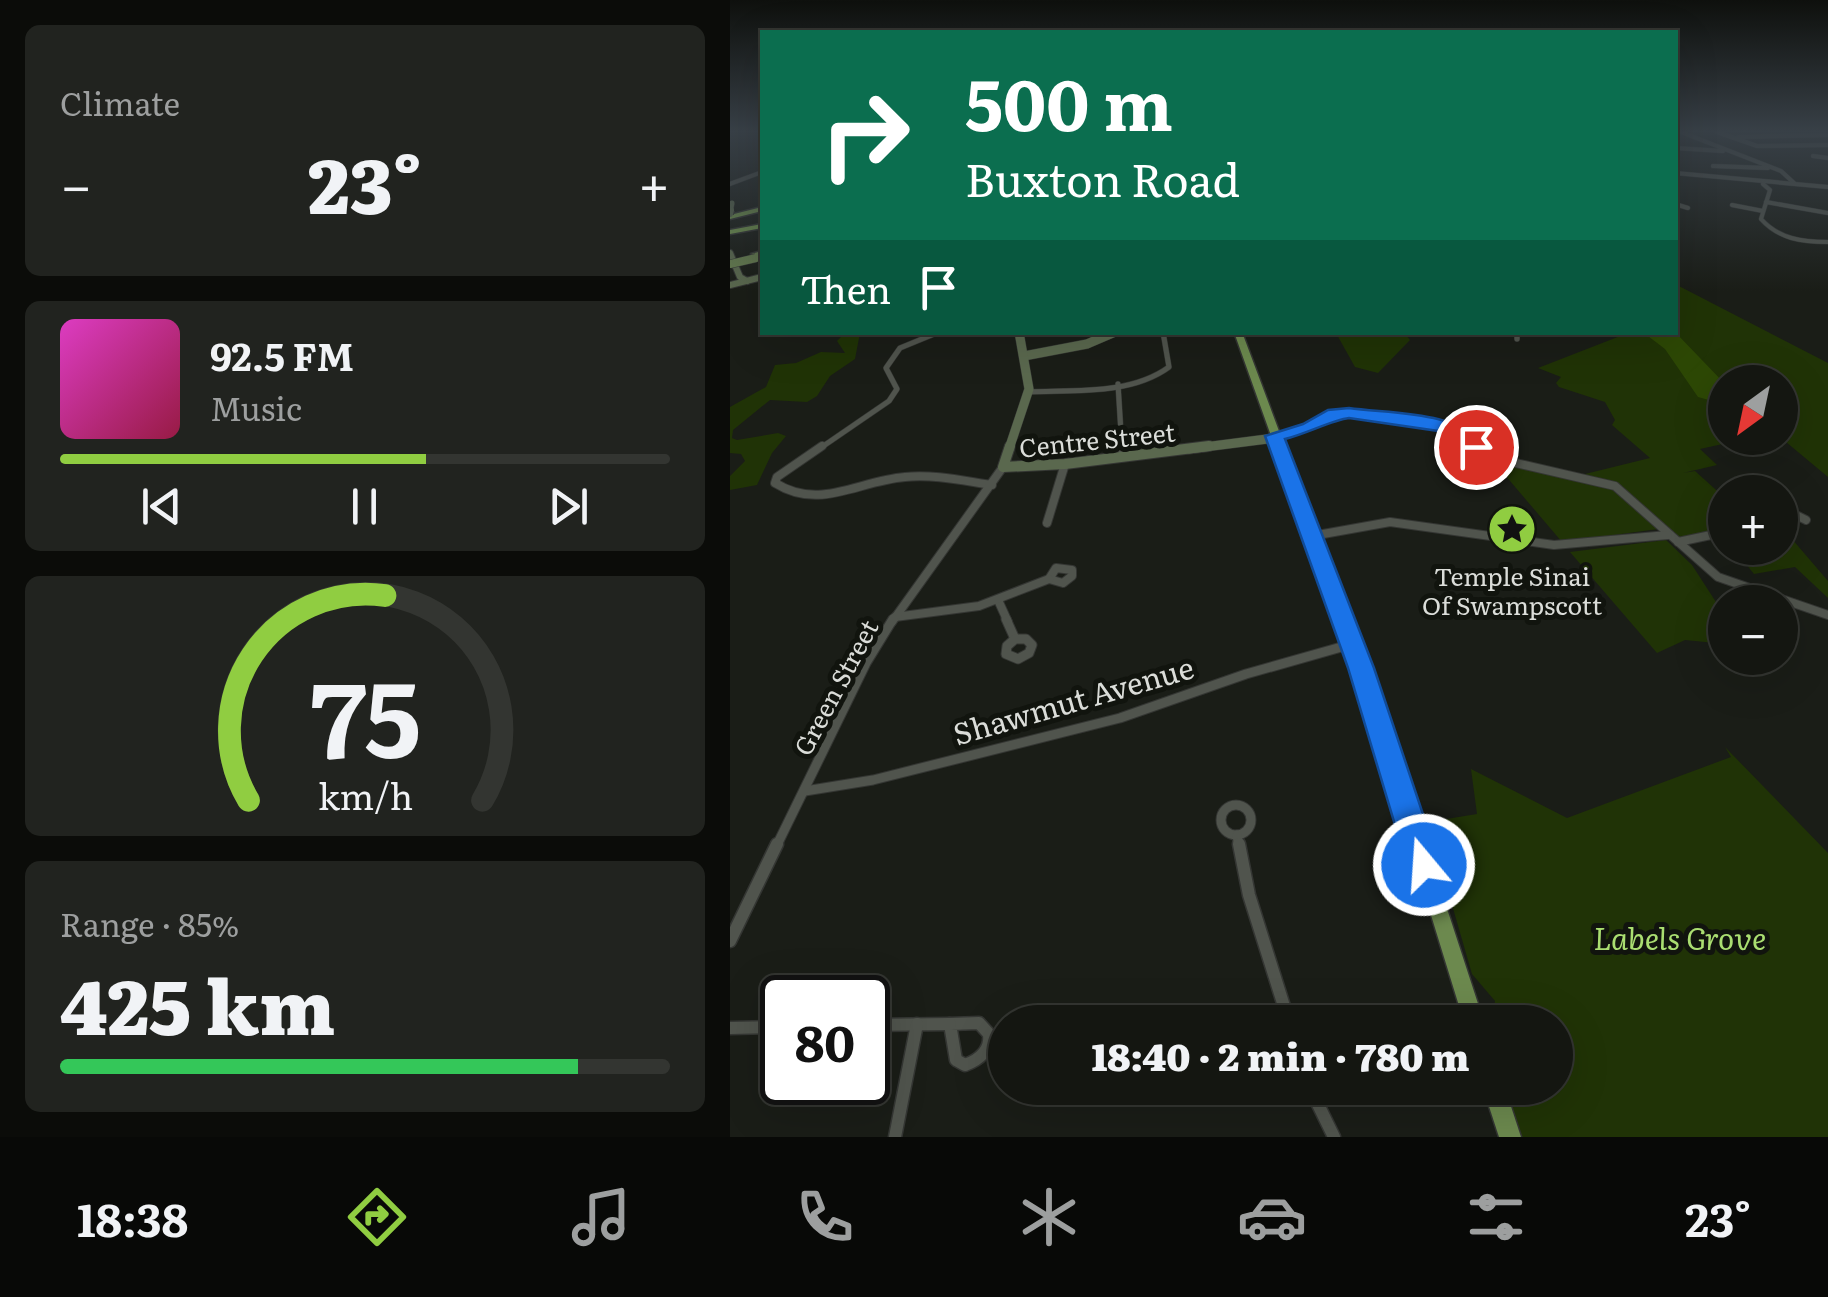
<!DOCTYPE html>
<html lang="en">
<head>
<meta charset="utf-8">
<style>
	:root { --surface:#141611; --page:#21231f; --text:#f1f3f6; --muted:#9d9f9f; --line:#333531; --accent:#90cd41 }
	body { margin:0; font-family:Literata,serif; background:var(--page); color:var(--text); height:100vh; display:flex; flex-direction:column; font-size:38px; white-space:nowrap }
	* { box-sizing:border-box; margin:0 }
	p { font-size:32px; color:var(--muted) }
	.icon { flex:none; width:55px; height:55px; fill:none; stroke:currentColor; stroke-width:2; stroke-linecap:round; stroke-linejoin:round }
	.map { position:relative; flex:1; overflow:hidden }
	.details { display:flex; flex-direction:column; gap:25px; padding:25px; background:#0b0c09; width:730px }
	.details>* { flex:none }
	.banner { position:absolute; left:30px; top:30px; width:918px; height:305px; border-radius:0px; box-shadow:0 10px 40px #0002,0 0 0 2px var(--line); background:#0b6e4f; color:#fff; overflow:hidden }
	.needle { width:65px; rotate:213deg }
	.controls { position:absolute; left:978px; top:365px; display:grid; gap:20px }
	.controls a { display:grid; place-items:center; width:90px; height:90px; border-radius:50%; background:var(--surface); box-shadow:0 10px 40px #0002,0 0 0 2px var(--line); font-size:50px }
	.speed { position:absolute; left:30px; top:975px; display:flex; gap:20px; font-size:50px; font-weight:700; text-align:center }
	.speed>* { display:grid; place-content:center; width:130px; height:130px; border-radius:50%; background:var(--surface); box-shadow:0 10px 40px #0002,0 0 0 2px var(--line); line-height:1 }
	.speed .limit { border:5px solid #111; border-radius:15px; background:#fff; color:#111 }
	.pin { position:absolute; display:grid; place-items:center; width:85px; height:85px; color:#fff; margin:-42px; border:5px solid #fff; border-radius:50%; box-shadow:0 2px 10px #0007 }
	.me { position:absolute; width:110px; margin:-55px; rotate:342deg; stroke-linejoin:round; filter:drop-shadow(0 0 8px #0008) }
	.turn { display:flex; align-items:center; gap:35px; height:210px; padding:0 40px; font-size:45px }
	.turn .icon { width:130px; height:130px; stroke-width:2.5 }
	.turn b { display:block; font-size:70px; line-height:85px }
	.then { display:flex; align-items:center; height:95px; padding:0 40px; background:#0003; gap:20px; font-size:38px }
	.big { font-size:75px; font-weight:800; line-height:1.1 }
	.details .tile { flex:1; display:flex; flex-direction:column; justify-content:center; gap:15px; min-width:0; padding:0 35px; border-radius:15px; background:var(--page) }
	.details .dial { align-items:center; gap:0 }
	.dial svg { height:260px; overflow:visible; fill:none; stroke:var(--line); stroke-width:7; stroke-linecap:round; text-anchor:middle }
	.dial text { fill:var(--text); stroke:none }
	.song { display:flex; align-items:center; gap:30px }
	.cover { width:120px; height:120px; border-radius:15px; background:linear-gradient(135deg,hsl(310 70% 55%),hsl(340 70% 35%)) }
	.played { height:10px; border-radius:5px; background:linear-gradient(90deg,var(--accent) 60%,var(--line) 60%) }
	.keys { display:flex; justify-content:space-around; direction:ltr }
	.heat { display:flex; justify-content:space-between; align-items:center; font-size:55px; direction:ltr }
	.charge { height:15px; border-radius:8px; background:linear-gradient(90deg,#34c759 85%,var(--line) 0) }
	.trip { position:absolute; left:258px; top:1005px; width:585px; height:100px; border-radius:50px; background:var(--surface); box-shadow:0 10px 40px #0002,0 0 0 2px var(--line); font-weight:800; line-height:100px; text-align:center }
	.tab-bar { display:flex; height:160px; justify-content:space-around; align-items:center; background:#080907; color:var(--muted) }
	.tab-bar .icon { width:70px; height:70px }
	.tab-bar .on { color:var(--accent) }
	.tab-bar b { font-size:45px; color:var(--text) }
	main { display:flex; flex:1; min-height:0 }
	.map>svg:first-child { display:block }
	.green { fill:#203306 }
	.water { fill:#2d4805 }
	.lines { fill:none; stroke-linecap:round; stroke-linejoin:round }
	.minor-far4-casing { stroke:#343633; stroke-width:5 }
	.minor-far3-casing { stroke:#343633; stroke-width:6 }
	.minor-far2-casing { stroke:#343633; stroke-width:10 }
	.minor-far1-casing { stroke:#343633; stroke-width:11 }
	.minor-casing { stroke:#343633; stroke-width:15 }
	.secondary-far2-casing { stroke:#343633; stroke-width:8 }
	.secondary-far1-casing { stroke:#343633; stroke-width:10 }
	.secondary-casing { stroke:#343633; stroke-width:12 }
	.primary-casing { stroke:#343633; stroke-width:3 }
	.trunk-casing { stroke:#343633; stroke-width:3 }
	.motorway-casing { stroke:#343633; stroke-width:3 }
	.minor-far4 { stroke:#50544d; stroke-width:4 }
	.minor-far3 { stroke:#50544d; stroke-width:5 }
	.minor-far2 { stroke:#50544d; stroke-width:8 }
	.minor-far1 { stroke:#50544d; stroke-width:9 }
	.minor { stroke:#50544d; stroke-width:12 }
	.secondary-far2 { stroke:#5a684e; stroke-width:6 }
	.secondary-far1 { stroke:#5a684e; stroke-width:9 }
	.secondary { stroke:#5a684e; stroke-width:10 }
	.primary { fill:#657c4e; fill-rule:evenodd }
	.trunk { fill:#6c894e; fill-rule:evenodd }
	.motorway { fill:#73964f; fill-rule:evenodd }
	.secondary-bridge-far1-casing { stroke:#343633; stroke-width:6; stroke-linecap:butt }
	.secondary-bridge-casing { stroke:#343633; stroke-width:8; stroke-linecap:butt }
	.primary-bridge-casing { stroke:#343633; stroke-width:9; stroke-linecap:butt }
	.secondary-bridge-far1 { stroke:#5a684e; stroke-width:5 }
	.secondary-bridge { stroke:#5a684e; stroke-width:6 }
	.primary-bridge { stroke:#657c4e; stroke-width:8 }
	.route { fill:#1a73e8; stroke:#114b97; stroke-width:2.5 }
	.labels { text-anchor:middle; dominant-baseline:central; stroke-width:10; stroke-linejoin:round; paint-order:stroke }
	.street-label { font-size:25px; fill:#dbddd9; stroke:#11140e }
	.poi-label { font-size:25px; fill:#dbddd9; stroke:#11140e }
	.near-street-label { font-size:30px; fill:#dbddd9; stroke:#11140e }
	.near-park-label { font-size:30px; font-style:italic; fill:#aade71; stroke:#11140e }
</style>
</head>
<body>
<main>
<section class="details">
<div class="tile"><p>Climate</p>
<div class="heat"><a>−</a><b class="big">23°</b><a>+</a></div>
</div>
<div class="tile">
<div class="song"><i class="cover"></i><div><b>92.5 FM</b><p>Music</p></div></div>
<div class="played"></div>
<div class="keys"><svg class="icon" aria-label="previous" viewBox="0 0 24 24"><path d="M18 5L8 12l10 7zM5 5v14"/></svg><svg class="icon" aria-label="pause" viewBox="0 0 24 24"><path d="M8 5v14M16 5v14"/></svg><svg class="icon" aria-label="next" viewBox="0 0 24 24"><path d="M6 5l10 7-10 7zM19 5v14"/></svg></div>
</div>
<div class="tile dial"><svg viewBox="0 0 100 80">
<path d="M14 69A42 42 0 1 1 86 69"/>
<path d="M14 69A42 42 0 0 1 56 6" stroke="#90cd41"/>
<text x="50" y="56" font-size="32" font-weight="700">75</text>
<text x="50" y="72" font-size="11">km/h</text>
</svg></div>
<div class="tile"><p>Range · 85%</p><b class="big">425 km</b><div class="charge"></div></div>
</section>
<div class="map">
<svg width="1098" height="1137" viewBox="0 0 1098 1137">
	<rect width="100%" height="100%" fill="#1a1d17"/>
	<!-- green -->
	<g class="green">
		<polygon points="945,284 1098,363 1098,477 1050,437 1050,382 995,382 995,438 1020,438 970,449 987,465 953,473 965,471 995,498 995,528 946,538 900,497 851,475 920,458 882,425 885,420 875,402 829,387 826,383 831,377 808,368 898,333 945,332"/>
		<polygon points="109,333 130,333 125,359 100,376 87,396 77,402 40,400 3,430 2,438 7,440 48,433 56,436 42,453 27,485 0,490 0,476 15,461 11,454 0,453 0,407 36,387 45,365 66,363 91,352 115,353 107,341 111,337"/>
		<polygon points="606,333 674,333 680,340 648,373 625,367"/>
		<polygon points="763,461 884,490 928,529 832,542"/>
		<polygon points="1050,525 1098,581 1098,598 1065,567 1024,574 1003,548 1050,548"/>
		<polygon points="936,540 962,565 995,616 995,644 955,640 927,653 840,552"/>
		<polygon points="995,747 1098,853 1098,1137 786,1137 771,1088 825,1088 825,1022 762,1022 765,1001 742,974 698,822 747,814 741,769 837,818 1001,757"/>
	</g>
	<!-- water -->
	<polygon class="water" points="945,332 995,384 993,404 968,397 935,349 914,333"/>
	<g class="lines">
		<!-- minor-far4 casing -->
		<g class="minor-far4-casing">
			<g id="minor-far4">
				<polyline points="951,132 1051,171 1064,183"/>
				<polyline points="987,132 1027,146 1098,145"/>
				<polyline points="1008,137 1098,135"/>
				<polyline points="945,148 993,151"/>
				<polyline points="1083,156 1098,158"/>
				<polyline points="983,166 1038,168"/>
				<polyline points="945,173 1098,187"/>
				<polyline points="0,184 32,172"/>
				<path d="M1033 184 1040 190 1031 219C1049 239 1072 242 1098 242"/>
				<polyline points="1036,202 1098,213"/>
				<polyline points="945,204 958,208"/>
				<polyline points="1002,205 1033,211"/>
			</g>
		</g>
		<!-- minor-far3 casing -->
		<g class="minor-far3-casing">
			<g id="minor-far3">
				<polyline points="787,332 787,339"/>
				<polyline points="388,384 392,449"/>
				<path d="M299 392C344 390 401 395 439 367L433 332"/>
				<polyline points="544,435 579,428 614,413 726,429 752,449"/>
				<polyline points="89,449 159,401 167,389 156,368 170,348 209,332"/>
			</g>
		</g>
		<!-- minor-far2 casing -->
		<g class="minor-far2-casing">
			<g id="minor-far2">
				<path d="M92 446 47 477 45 483C90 511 127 481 175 477 204 474 234 481 262 485"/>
				<polyline points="392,446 393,456"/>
				<polyline points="748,446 764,458 885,486 988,577 1098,615"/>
				<polyline points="1050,521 1068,516 1076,520"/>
				<polyline points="317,523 335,464"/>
				<polyline points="582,536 660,522 824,545 938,535"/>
				<polyline points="948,542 995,532"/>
				<polygon points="326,568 342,570 342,576 333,583 319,579"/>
				<polyline points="268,600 278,622"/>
				<polyline points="165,617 249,606 319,579"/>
				<polyline points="162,622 273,467"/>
			</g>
		</g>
		<!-- minor-far1 casing -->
		<g class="minor-far1-casing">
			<g id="minor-far1">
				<polyline points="276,619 285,639"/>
				<polygon points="285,639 296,639 302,645 299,653 288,659 276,654 277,646"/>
				<polyline points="75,791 143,780 390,718 516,674 622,644"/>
				<circle cx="506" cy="820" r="15"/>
				<polyline points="507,835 509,847"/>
				<polyline points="46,847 136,663 163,619"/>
			</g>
		</g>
		<!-- minor casing -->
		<g class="minor-casing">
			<g id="minor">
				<polyline points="509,844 519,895 559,1022"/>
				<polyline points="0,941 47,844"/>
				<path d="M249 1023 259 1034C261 1050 249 1060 235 1065L226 1060 220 1024Z"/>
				<polyline points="138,1025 220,1024"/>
				<polyline points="0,1028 52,1027"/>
				<polyline points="580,1088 604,1137"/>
				<polyline points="165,1137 187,1024"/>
			</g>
		</g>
		<!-- secondary-far2 casing -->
		<g class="secondary-far2-casing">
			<g id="secondary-far2">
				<polyline points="0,253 10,277 17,281"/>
				<polyline points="0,285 32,277"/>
			</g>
		</g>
		<!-- secondary-far1 casing -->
		<g class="secondary-far1-casing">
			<g id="secondary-far1">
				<polyline points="294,356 357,344 385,332"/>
				<polyline points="279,449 299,389 289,332"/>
				<polyline points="459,449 545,438"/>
			</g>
		</g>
		<!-- secondary casing -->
		<g class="secondary-casing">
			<polyline id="secondary" points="280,446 273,467 335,464 479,446"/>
		</g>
		<!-- primary casing -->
		<g class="primary-casing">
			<polygon id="primary" points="32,251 32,255 24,256 21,254"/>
		</g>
		<!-- trunk casing -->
		<g class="trunk-casing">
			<g id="trunk">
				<polygon points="504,332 512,332 645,688 754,1022 734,1022 631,688"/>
				<polygon points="753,1088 775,1088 791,1137 769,1137"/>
			</g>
		</g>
		<!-- motorway casing -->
		<g class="motorway-casing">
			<g id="motorway">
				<polygon points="32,207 32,211 0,219 0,215"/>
				<polygon points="32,224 32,228 0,234 0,230"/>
			</g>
		</g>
		<!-- minor-far4 -->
		<use href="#minor-far4" class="minor-far4"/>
		<!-- minor-far3 -->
		<use href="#minor-far3" class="minor-far3"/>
		<!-- minor-far2 -->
		<use href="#minor-far2" class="minor-far2"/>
		<!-- minor-far1 -->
		<use href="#minor-far1" class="minor-far1"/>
		<!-- minor -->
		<use href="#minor" class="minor"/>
		<!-- secondary-far2 -->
		<use href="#secondary-far2" class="secondary-far2"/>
		<!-- secondary-far1 -->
		<use href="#secondary-far1" class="secondary-far1"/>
		<!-- secondary -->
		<use href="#secondary" class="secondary"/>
		<!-- primary -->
		<use href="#primary" class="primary"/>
		<!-- trunk -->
		<use href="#trunk" class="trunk"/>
		<!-- motorway -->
		<use href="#motorway" class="motorway"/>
		<!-- secondary-bridge-far1 casing -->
		<g class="secondary-bridge-far1-casing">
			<polyline id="secondary-bridge-far1" points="0,212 2,203"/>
		</g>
		<!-- secondary-bridge casing -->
		<g class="secondary-bridge-casing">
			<polyline id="secondary-bridge" points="0,214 1,210"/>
		</g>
		<!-- primary-bridge casing -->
		<g class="primary-bridge-casing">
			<polyline id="primary-bridge" points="0,264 26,258"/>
		</g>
		<!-- secondary-bridge-far1 -->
		<use href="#secondary-bridge-far1" class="secondary-bridge-far1"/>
		<!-- secondary-bridge -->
		<use href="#secondary-bridge" class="secondary-bridge"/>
		<!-- primary-bridge -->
		<use href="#primary-bridge" class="primary-bridge"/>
	</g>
	<!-- sky -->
	<linearGradient id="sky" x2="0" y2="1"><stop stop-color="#0e100d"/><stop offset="0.45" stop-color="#384047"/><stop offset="1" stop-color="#384047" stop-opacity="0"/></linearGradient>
	<rect width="1098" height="291" fill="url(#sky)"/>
	<!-- route -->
	<path class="route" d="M619 408C662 414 728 410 755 447L746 453 715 432 619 418C602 420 576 434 555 439L644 668 710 865 705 876 694 881 682 876 677 865 618 668 535 436 573 424 598 410Z"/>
	<!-- icons -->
	<defs>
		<g id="sight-disc" transform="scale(2.5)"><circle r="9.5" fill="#90cd41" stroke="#11140e"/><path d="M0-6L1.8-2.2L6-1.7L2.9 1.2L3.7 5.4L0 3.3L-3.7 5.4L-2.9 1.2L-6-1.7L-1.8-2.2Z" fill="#111"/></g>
	</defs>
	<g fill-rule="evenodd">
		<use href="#sight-disc" x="782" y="529"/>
	</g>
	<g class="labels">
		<!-- street labels -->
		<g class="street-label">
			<text transform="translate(367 439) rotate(-6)">Centre Street</text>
			<text transform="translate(105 687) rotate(-62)">Green Street</text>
		</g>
		<!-- poi labels -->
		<g class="poi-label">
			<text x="782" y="575">Temple Sinai<tspan x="782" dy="29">Of Swampscott</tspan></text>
		</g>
		<!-- near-street labels -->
		<g class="near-street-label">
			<text transform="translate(343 699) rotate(-16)">Shawmut Avenue</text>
		</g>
		<!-- near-park labels -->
		<g class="near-park-label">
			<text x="950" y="937">Labels Grove</text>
		</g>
	</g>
</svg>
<div class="controls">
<a><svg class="needle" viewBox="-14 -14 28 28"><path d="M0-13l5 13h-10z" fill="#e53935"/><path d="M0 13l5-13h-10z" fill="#9d9f9f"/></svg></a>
<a>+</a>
<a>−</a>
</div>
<div class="speed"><div class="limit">80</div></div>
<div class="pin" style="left:746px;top:447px;background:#d93025"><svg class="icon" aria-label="arrive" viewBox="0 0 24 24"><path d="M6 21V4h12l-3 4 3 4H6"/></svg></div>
<svg class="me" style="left:694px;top:865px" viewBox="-20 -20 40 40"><circle r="17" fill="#1a73e8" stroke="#fff" stroke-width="3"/><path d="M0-11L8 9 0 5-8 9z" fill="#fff"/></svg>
<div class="trip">18:40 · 2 min · 780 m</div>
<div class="banner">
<div class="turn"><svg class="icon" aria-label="right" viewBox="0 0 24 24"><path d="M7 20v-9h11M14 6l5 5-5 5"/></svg><div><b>500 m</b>Buxton Road</div></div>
<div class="then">Then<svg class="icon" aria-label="arrive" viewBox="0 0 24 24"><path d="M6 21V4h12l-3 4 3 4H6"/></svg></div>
</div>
</div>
</main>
<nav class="tab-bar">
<b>18:38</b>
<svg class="icon on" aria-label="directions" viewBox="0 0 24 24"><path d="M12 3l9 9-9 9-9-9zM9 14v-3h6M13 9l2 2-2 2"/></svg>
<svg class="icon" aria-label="music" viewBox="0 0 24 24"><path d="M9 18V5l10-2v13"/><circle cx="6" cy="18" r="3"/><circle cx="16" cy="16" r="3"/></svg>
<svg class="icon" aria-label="phone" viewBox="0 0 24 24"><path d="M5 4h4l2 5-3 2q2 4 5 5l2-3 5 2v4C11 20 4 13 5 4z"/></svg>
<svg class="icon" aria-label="climate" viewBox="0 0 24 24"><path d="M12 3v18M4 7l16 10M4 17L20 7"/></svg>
<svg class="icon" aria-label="car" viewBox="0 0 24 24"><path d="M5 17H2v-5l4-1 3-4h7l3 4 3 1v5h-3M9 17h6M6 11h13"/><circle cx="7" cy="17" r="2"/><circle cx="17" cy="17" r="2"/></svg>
<svg class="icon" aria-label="filters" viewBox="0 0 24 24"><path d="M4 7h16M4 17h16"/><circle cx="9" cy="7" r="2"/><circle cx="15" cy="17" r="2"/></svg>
<b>23°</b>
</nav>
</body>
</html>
